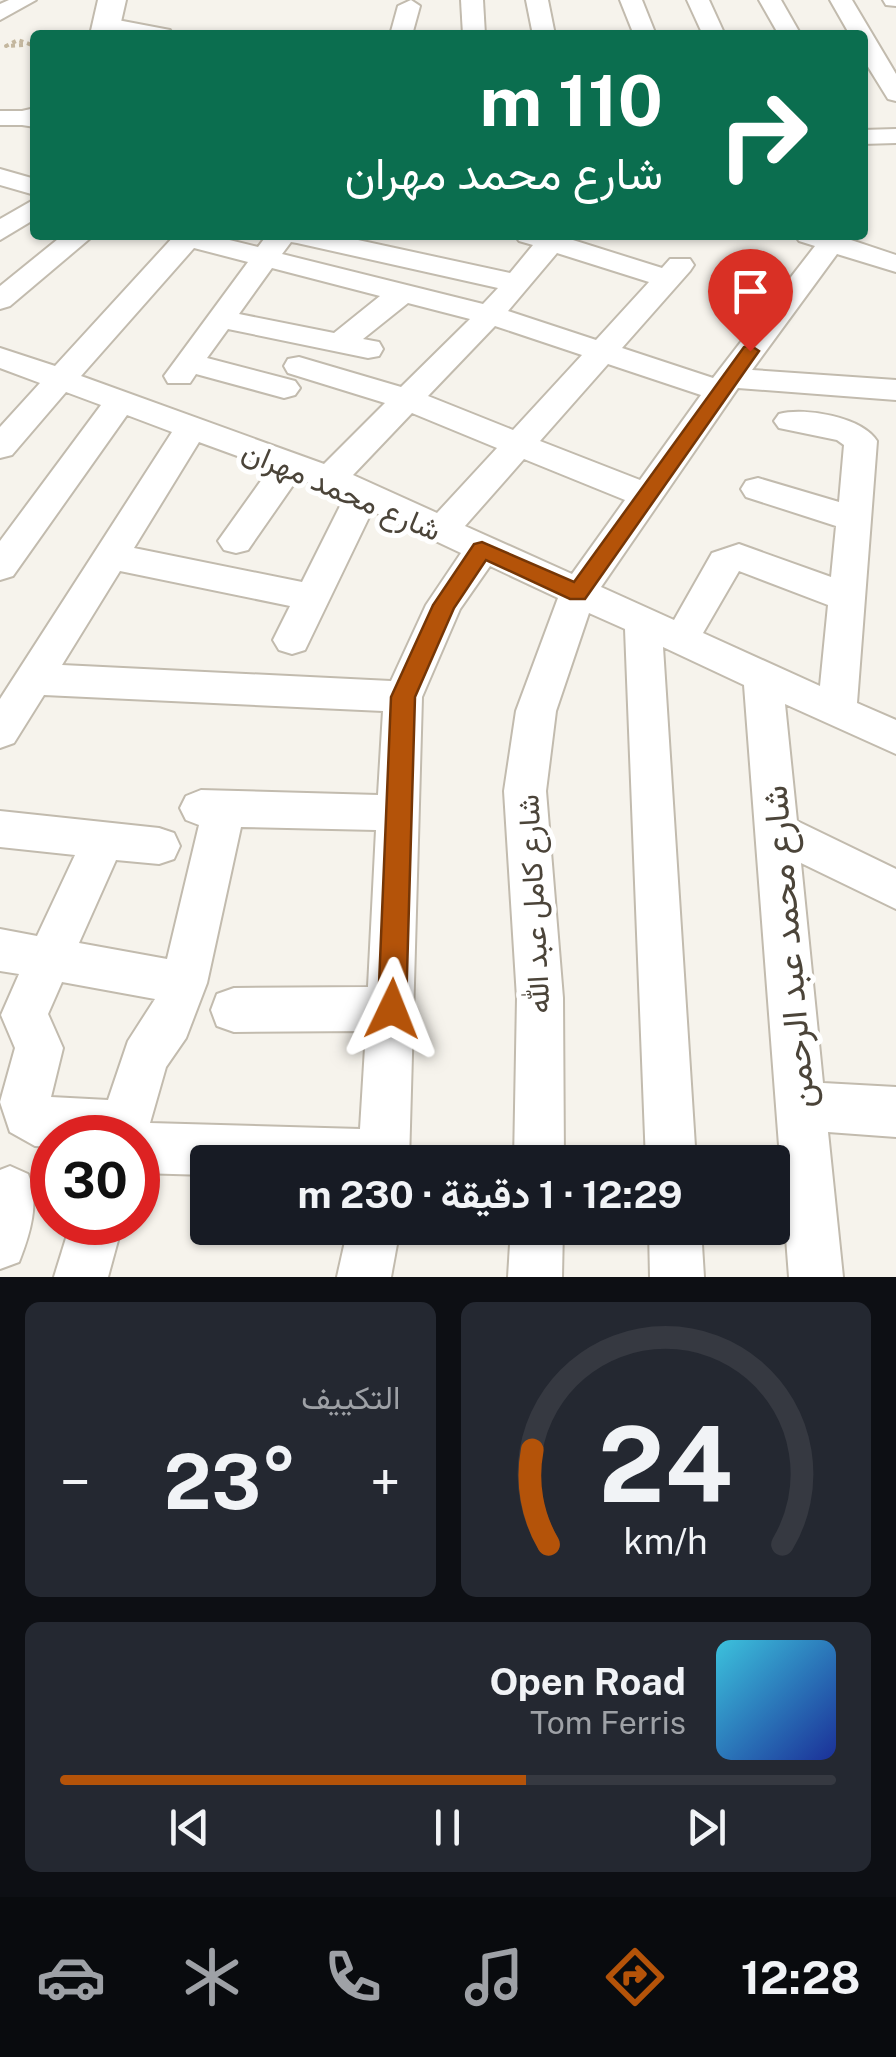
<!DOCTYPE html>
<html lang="ar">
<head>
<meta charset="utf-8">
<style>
	:root { --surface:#171b24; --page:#242831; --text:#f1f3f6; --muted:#9ea1a6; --line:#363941; --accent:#b45309 }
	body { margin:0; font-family:"Public Sans",Vazirmatn,sans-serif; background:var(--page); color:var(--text); direction:rtl; height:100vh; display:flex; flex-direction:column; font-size:38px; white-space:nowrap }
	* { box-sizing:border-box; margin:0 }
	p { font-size:32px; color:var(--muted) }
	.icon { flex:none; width:55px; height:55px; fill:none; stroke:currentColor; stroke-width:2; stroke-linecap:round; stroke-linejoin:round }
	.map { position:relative; height:1277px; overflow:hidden; direction:ltr }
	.details { display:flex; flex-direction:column; gap:25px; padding:25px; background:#0d0f14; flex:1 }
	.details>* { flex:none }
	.guide { position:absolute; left:30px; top:30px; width:838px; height:210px; border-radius:10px; box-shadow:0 2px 8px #0004; direction:rtl; background:#0b6e4f; color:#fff; overflow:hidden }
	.speed { position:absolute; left:30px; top:1115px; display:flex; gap:20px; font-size:50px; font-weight:700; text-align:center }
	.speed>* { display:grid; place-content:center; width:130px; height:130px; border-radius:50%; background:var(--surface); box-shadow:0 2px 8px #0004; line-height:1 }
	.speed .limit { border:15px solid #d22; background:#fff; color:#111 }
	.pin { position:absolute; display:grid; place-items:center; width:85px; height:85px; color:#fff; margin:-102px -42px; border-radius:50% 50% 50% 0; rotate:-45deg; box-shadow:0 0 10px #0007 }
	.pin .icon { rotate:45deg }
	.me { position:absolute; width:110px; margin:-55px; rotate:2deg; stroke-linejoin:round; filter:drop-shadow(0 0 8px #0008) }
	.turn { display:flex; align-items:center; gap:35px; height:210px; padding:0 40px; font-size:45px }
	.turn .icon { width:130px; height:130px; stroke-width:2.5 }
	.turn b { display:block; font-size:70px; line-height:85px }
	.big { font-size:75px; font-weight:700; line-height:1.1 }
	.details .card { flex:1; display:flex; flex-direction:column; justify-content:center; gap:15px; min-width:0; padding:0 35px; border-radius:15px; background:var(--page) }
	.details .dial { align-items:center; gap:0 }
	.dial svg { height:260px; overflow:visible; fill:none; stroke:var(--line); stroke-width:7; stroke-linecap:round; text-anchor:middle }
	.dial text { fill:var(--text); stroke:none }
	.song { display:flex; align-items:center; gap:30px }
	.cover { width:120px; height:120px; border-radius:15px; background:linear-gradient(135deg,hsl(190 70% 55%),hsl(230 70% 35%)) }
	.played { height:10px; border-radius:5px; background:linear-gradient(90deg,var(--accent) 60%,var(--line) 60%) }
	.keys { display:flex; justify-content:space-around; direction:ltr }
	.heat { display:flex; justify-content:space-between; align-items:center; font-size:55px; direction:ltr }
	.details .tiles { flex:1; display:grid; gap:25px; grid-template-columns:1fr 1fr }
	.card:last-child { grid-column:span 2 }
	.trip { position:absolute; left:190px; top:1145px; width:600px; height:100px; border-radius:10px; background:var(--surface); box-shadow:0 2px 8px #0004; font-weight:700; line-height:100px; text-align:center; direction:rtl }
	.dock { display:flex; height:160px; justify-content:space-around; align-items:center; background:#090b0e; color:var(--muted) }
	.dock .icon { width:70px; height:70px }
	.dock .current { color:var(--accent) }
	.dock b { font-size:45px; color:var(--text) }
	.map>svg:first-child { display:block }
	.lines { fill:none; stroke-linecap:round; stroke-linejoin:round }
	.minor-casing { stroke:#c2bbae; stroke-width:4 }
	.tertiary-casing { stroke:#c2bbae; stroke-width:4 }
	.path { stroke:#c4b79f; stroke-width:4; stroke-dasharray:4 4; stroke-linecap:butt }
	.minor { fill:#fff; fill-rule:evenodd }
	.tertiary { fill:#fff; fill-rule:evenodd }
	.route { fill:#b45309; stroke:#753606; stroke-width:2.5 }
	.labels { text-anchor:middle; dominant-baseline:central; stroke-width:10; stroke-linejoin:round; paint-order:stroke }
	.street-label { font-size:30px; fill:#4b4439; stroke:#fff }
	.near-street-label { font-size:35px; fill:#4b4439; stroke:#fff }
</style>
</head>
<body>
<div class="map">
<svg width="896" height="1277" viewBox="0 0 896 1277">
	<rect width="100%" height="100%" fill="#f6f3ec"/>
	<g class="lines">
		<!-- minor casing -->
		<g class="minor-casing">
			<g id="minor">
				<polygon points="9,0 36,0 0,20 0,4"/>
				<polygon points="411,0 420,6 412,35 390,35 398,6"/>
				<polygon points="461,0 483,0 485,35 463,35"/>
				<polygon points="526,0 548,0 555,35 533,35"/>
				<polygon points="620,0 642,0 656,35 634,35"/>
				<polygon points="687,0 709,0 725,35 703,35"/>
				<polygon points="759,0 781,0 801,35 779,35"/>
				<polygon points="830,0 852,0 896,74 896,101 888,99 862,57 862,35 850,35"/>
				<polygon points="883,0 896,0 896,6 886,5"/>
				<polygon points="107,18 170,30 173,35 125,35 99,30 96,25"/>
				<rect x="0" y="111" width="35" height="14"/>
				<polygon points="896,129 896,143 862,144 862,130"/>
				<polygon points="0,169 35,179 35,195 0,185"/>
				<polygon points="35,199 35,219 0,240 0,219"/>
				<polygon points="63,235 94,235 10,306 0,309 0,286"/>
				<path d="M175 235H209L258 247 267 235H335L510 273 533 245 519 241 515 235H557L662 268 670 259H690L694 265 690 271 622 348 713 378 815 246 799 241 795 235H836L896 255V272L837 254 752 370 896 380V400L738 388 601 587 674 620 712 553 739 544 831 577 836 526 746 497 741 489 746 481 758 478 839 502 844 445 837 440 779 428 774 421 779 414C805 407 862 417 877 441L857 703 896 720V754L785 704 797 821 896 869V909L801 863 823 1083 896 1087V1137L828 1132 843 1277H789L744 685 663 647 696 1162H646L625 629 589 613 556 711 546 791 563 998 564 1162H514L517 998 504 791 516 711 558 598 490 566 460 609 422 697 409 1162H208V1175L138 1173V1138H52V1147L35 1146 10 1132 0 1102 15 1048 1 1015 19 974 0 971V929L37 936 75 855 0 847V811L159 828 174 833 180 846 174 859 159 864 116 860 79 943 167 959 199 825 186 820 180 808 186 796 201 790 378 795 383 711 44 695 14 743 0 748V699L172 432 127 415 13 576 0 580V541L101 405 66 392 12 455 0 458V427L40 383 0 368V348L55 366ZM291 242 297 243 498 288 483 304 282 254ZM194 248 248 262 164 376 168 383H190L196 374 284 398 295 395 300 388 295 381 207 358 228 329 368 358 379 356 383 349 379 342 363 339 408 303 470 319 401 387 299 357 288 359 284 366 288 373 385 403 324 464 81 376ZM557 253 649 282 596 340 508 311ZM272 268 380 296 334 333 239 314ZM495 326 582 355 513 430 428 396ZM608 364 701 395 640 480 540 441ZM412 413 497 448 437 513 353 475ZM199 442 270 468 218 541 224 550 236 553 248 550 298 478 344 498 302 582 134 548ZM524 459 625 500 572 574 465 526ZM372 511 461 553 426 605 391 681 62 665 120 571 290 606 273 640 279 650 292 654 305 650ZM739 571 828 605 820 686 703 633ZM241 827 376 830 368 987 234 988 217 994 211 1010 217 1026 234 1032 366 1031 360 1129 150 1123 166 1067 186 1038 207 983ZM62 982 155 999 128 1041 108 1100 51 1097 63 1048 48 1014Z"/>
				<path d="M10 1166 28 1174C40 1202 30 1234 19 1262L0 1269V1170Z"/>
				<polygon points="71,1222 123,1222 108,1277 54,1277"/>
				<polygon points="348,1228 400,1228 391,1277 337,1277"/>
				<polygon points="511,1228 563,1228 562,1277 508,1277"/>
				<polygon points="649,1228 701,1228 704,1277 650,1277"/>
			</g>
		</g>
		<!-- tertiary casing -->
		<g class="tertiary-casing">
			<g id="tertiary">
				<polygon points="98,0 126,0 118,35 90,35"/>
				<polygon points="35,108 35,127 22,125 18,118 22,111"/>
			</g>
		</g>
		<!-- path -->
		<polyline class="path" points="23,45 6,46 18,40 35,46"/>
		<!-- minor -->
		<use href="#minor" class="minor"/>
		<!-- tertiary -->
		<use href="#tertiary" class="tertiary"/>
	</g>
	<!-- route -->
	<polygon class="route" points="750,345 759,351 585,599 570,599 486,560 454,608 415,697 406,1009 402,1018 392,1022 382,1018 378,1009 391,697 433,605 474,544 482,542 574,582 744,347"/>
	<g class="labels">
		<!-- street labels -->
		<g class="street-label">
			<text transform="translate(342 490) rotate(23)">شارع محمد مهران</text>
			<text transform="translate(533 904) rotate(-93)">شارع كامل عبد الله</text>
		</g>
		<!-- near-street labels -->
		<g class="near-street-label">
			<text transform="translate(788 947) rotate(-95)">شارع محمد عبد الرحمن</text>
		</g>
	</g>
</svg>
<div class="speed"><div class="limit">30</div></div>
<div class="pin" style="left:750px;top:351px;background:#d93025"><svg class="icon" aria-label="arrive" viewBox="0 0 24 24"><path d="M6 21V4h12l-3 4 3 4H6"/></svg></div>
<svg class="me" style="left:392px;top:1009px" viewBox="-20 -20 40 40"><path d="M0-17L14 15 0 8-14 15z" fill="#b45309" stroke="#fff" stroke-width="4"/></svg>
<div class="trip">12:29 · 1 دقيقة · 230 m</div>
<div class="guide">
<div class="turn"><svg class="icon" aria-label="right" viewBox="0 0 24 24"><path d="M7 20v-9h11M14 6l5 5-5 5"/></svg><div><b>110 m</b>شارع محمد مهران</div></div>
</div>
</div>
<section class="details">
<div class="tiles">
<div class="card dial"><svg viewBox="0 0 100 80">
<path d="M14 69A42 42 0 1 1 86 69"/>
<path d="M14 69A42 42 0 0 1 9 40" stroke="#b45309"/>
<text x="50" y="56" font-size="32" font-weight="700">24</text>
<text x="50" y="72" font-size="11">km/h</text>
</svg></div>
<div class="card"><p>التكييف</p>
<div class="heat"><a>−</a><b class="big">23°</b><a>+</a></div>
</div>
<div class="card">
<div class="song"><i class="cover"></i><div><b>Open Road</b><p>Tom Ferris</p></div></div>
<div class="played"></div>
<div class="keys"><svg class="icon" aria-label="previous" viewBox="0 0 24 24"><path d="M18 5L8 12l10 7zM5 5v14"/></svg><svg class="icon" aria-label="pause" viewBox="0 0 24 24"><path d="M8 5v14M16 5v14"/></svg><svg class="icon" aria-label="next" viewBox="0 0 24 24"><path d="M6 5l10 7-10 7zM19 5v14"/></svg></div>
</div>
</div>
</section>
<nav class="dock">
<b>12:28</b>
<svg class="icon current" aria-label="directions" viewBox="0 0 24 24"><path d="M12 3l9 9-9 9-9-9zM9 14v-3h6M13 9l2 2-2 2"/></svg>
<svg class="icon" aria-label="music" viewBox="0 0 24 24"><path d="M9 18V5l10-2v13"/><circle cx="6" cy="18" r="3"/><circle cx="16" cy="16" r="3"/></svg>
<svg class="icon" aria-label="phone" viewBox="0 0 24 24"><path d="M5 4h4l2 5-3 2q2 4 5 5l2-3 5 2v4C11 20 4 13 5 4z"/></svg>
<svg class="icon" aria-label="climate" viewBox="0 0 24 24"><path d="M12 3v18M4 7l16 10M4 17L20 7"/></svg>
<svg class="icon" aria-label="car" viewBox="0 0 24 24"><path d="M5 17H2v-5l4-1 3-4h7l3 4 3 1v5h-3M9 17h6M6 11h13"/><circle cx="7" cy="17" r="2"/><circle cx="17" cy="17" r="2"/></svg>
</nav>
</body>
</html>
